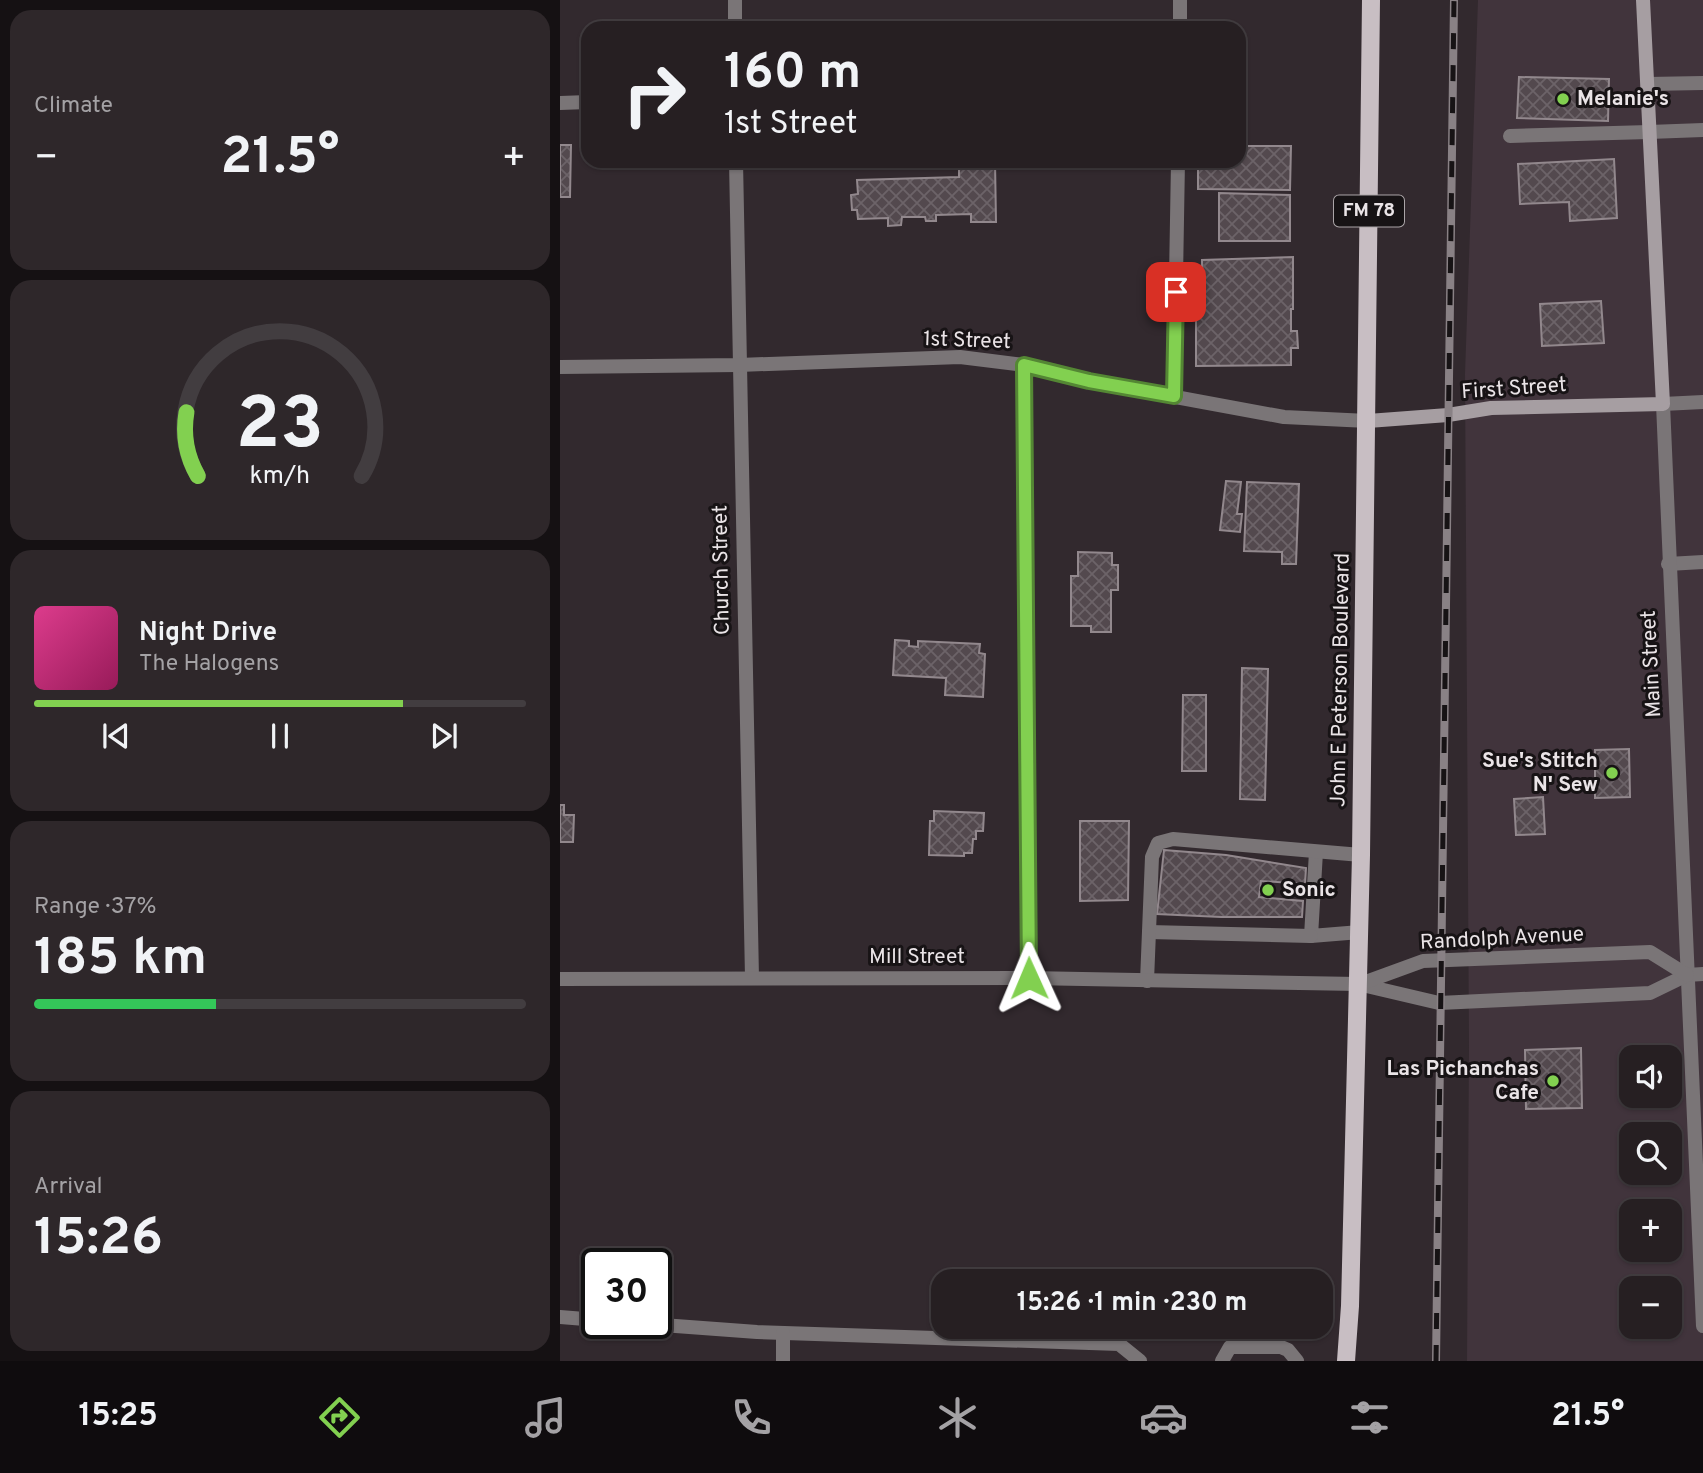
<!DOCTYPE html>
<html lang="en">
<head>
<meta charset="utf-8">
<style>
	:root { --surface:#261f22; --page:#2e272a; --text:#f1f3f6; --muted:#a4a2a5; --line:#423d40; --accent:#82d050 }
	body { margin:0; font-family:Overpass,sans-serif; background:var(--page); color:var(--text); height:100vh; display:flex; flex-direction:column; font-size:26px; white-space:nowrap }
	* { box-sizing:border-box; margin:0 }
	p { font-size:23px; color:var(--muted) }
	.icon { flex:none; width:38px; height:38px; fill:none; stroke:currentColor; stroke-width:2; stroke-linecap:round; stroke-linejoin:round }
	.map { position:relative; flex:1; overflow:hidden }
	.panel { display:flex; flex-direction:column; gap:10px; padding:10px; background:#151113; width:560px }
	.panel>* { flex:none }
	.top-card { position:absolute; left:21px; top:21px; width:665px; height:147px; border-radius:21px; box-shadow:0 2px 5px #0004,0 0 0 2px var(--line); background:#261f22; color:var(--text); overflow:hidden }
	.fabs { position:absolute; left:1059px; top:1045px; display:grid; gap:14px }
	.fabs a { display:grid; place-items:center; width:63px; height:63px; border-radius:14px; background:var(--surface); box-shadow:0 2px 5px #0004,0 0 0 2px var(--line); font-size:35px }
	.speed { position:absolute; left:21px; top:1248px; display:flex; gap:14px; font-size:35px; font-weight:700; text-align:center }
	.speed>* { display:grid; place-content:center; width:91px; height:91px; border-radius:50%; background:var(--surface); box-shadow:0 2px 5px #0004,0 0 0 2px var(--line); line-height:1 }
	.speed .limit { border:4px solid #111; border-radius:10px; background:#fff; color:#111 }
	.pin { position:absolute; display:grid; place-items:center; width:60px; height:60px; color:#fff; margin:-30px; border-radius:14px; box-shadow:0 4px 10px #0006 }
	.me { position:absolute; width:77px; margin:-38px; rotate:359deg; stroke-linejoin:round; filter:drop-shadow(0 0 5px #0008) }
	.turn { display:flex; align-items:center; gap:24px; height:147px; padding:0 28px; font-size:32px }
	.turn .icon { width:91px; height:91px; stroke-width:2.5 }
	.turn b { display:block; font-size:49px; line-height:60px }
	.big { font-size:52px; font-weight:700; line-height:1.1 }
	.panel .widget { flex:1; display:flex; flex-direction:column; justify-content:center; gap:10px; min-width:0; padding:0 24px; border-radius:21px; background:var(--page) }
	.panel .dial { align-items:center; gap:0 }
	.dial svg { height:182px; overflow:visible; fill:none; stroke:var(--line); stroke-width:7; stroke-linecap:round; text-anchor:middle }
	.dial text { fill:var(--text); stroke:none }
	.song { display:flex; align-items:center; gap:21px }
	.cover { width:84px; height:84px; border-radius:10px; background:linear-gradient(135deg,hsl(330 70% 55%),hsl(330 70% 35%)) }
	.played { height:7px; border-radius:4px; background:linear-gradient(90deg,var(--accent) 75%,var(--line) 75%) }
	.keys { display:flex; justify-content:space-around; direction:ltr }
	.heat { display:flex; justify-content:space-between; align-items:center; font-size:38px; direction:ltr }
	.charge { height:10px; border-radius:5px; background:linear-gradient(90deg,#34c759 37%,var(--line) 0) }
	.trip { position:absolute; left:371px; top:1269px; width:402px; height:70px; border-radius:21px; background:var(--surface); box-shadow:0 2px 5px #0004,0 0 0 2px var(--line); font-weight:700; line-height:70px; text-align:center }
	.dock { display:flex; height:112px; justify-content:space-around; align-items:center; background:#0f0c0e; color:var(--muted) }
	.dock .icon { width:49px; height:49px }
	.dock .selected { color:var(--accent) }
	.dock b { font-size:32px; color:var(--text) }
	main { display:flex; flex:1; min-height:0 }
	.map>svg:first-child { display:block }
	.built { fill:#41343c; fill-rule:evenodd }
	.building { fill:url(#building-cross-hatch); stroke:#92888d; stroke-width:2 }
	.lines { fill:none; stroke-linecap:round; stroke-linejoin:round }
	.service { stroke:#7a7577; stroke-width:14 }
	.minor { stroke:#7a7577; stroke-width:14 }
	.tertiary { stroke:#7a7577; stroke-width:14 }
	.secondary { stroke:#a69ea2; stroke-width:14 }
	.primary { stroke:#c8bec3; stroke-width:18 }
	.rail-casing { stroke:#898185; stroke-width:8 }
	.rail { stroke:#171315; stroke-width:5; stroke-dasharray:16; stroke-linecap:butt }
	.route-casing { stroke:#548734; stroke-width:18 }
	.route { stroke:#82d050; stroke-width:12 }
	.poi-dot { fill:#82d050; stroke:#171315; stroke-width:2.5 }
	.labels { text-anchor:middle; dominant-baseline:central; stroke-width:6; stroke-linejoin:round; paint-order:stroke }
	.shield { fill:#171315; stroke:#aba5a8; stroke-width:2 }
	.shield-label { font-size:19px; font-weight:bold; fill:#eae4e7 }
	.poi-label { font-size:21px; font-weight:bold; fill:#eae4e7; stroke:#171315; text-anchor:start }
	.street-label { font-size:21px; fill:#eae4e7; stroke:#171315 }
</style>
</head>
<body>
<main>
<section class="panel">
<div class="widget"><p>Climate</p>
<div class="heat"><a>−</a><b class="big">21.5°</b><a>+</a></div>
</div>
<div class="widget dial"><svg viewBox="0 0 100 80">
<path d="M14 69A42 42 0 1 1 86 69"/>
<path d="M14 69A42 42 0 0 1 9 41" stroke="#82d050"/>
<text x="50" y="56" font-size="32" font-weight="700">23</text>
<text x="50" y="72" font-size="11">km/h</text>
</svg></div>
<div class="widget">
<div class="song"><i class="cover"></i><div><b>Night Drive</b><p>The Halogens</p></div></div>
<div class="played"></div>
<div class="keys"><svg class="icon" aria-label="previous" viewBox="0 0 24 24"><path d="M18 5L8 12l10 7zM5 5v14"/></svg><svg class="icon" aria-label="pause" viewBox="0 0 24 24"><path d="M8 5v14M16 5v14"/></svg><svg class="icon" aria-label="next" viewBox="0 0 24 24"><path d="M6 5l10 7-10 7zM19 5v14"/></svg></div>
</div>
<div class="widget"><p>Range · 37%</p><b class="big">185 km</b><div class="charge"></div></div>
<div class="widget"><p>Arrival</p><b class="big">15:26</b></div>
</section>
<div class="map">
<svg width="1143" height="1361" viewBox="0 0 1143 1361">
	<defs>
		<pattern id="building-cross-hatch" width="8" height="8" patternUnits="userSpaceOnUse" patternTransform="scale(1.75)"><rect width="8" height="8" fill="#53494e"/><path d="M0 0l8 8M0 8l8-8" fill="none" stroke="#6c6368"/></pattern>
	</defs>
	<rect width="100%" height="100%" fill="#32292e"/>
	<!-- built -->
	<path class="built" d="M918 0H1143V1361H907L909 1046 905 374ZM1071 1057H1110V1096H1071ZM1071 1134H1110V1172H1071ZM1071 1211H1110V1250H1071ZM1071 1288H1110V1326H1071Z"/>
	<!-- building -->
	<g class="building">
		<polygon points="959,77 1049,79 1048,121 957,118"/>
		<polygon points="0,145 11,145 10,197 0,197"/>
		<polygon points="679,146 731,146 730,190 638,189 638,161 679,161"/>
		<polygon points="1054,159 1057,218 1010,221 1009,202 960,204 958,164"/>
		<polygon points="228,161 283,161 283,164 228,165"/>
		<polygon points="399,161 435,161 436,222 411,222 411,214 376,215 376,221 366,221 365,217 342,217 341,225 328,226 328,218 298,219 297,210 292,210 291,195 298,194 297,180 399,177"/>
		<polygon points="659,193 730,195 730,241 659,241"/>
		<polygon points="733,257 733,309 731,309 731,331 737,331 738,348 731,348 731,365 636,366 636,319 633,319 633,307 642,307 642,260"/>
		<polygon points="1041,301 1044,343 982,346 980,304"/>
		<polygon points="666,481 681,482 677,514 682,514 680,532 660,530"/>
		<polygon points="687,482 739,484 736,564 722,564 722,552 684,551"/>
		<polygon points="518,552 552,553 552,565 558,565 558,590 551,590 551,632 531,632 531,626 511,626 511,576 518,576"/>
		<polygon points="335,640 349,641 349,646 358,647 358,641 420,644 419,653 425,654 423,697 385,695 386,678 333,675"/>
		<polygon points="682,668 708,669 705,800 680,799"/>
		<polygon points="623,695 646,695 646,771 622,771"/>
		<polygon points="1069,749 1070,797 1035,798 1035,750"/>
		<polygon points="983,797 985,834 956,835 954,799"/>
		<polygon points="0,805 4,805 4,815 14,815 13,842 0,842"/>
		<polygon points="374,811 424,813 423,831 416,831 416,839 413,839 412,853 404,853 404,856 369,855 370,821 374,821"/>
		<polygon points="520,821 569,821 568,900 520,901"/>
		<polygon points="604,850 666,855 746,868 745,884 701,881 699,897 743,901 742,917 661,917 597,914"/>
		<polygon points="1021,1048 1022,1108 966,1109 965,1050"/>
	</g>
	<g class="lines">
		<!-- service -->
		<g class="service">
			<polyline points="950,136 1089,132"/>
			<polyline points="1103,404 1143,402"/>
			<polyline points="1108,564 1143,562"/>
			<polyline points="756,852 751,936 800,932"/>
			<polyline points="589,932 751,936"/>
			<polyline points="587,981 592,857 598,843 613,839 801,855"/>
			<polyline points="0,1317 37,1320"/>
			<polyline points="75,1323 197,1332 559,1344 580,1361"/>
			<polyline points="223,1361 223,1333"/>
			<polyline points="662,1361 670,1347 721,1347 728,1350 737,1361"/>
		</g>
		<!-- minor -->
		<g class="minor">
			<polyline points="175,28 175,0"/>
			<polyline points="620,28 620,0"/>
			<polyline points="1088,84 1143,83"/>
			<polyline points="0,103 28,102"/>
			<polyline points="1089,132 1143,130"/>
			<polyline points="176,161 192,978"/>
			<polyline points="464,365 469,978"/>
			<polyline points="0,367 179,365 400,357 464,365 529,381 724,417 808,421"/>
			<polyline points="614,396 618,161"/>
			<polyline points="0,979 469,978 798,984"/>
		</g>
		<!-- tertiary -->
		<g class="tertiary">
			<polyline points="1103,404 1143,1326"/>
			<polyline points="798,984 879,1003 1090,993 1127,975 1143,974"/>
			<polyline points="800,984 863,961 1090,952 1127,975"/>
		</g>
		<!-- secondary -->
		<polyline class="secondary" points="808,421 888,415 931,408 1103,404 1083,0"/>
		<!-- primary -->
		<polyline class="primary" points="786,1361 790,1306 801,855 811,0"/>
		<!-- rail casing -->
		<g class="rail-casing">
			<polyline id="rail" points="876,1361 894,0"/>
		</g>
		<!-- rail -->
		<use href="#rail" class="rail"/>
	</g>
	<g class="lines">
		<!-- route casing -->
		<g class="route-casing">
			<polyline id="route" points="469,978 464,365 529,381 614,396 616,292"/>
		</g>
		<!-- route -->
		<use href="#route" class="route"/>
	</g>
	<!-- markers -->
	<g class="poi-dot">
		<circle cx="1003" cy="99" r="7"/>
		<circle cx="1052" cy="773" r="7"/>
		<circle cx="708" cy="890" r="7"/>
		<circle cx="993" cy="1081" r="7"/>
	</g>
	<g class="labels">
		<!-- shield labels -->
		<rect class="shield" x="774" y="195.5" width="70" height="31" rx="5"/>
		<g class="shield-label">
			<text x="809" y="211">FM 78</text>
		</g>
		<!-- poi labels -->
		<g class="poi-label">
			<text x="1017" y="99">Melanie's</text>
			<text x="1038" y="761" text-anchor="end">Sue's Stitch<tspan x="1038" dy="24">N' Sew</tspan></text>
			<text x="722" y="890">Sonic</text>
			<text x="979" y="1069" text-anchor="end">Las Pichanchas<tspan x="979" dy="24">Cafe</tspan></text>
		</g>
		<!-- street labels -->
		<g class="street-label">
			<text transform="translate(407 341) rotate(2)">1st Street</text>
			<text transform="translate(954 389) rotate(-4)">First Street</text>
			<text transform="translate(162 570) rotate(-91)">Church Street</text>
			<text transform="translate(1092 664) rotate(-93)">Main Street</text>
			<text transform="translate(781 680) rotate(-89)">John E Peterson Boulevard</text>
			<text transform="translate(942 939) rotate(-3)">Randolph Avenue</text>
			<text x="357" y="957">Mill Street</text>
		</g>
	</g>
</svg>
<div class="fabs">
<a><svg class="icon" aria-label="sound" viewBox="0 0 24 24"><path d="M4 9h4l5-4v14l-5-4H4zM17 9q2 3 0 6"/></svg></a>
<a><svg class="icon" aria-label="search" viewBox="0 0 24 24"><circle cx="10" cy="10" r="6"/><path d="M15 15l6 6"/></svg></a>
<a>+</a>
<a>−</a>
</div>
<div class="speed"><div class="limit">30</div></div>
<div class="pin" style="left:616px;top:292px;background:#d93025"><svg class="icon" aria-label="arrive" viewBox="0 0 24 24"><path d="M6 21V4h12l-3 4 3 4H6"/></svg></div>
<svg class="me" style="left:469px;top:978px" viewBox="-20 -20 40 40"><path d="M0-17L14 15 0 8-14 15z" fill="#82d050" stroke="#fff" stroke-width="4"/></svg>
<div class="trip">15:26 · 1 min · 230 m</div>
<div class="top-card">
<div class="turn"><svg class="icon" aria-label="right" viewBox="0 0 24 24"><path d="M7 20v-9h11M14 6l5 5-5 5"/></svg><div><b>160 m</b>1st Street</div></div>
</div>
</div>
</main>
<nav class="dock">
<b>15:25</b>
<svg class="icon selected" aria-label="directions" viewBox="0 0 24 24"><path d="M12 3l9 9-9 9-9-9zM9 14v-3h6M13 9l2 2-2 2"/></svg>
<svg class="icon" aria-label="music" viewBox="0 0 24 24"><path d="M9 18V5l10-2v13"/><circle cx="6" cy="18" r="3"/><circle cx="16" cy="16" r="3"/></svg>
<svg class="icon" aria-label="phone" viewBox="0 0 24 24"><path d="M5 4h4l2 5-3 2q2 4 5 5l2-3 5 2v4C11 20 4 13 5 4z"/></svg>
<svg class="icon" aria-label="climate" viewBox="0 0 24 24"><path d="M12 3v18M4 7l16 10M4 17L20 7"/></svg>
<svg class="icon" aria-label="car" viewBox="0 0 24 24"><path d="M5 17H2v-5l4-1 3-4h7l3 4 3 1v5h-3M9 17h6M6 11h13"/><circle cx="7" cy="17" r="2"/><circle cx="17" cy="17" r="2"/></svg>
<svg class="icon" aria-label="filters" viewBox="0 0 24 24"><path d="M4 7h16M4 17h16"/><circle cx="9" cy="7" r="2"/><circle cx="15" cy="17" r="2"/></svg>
<b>21.5°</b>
</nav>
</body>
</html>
